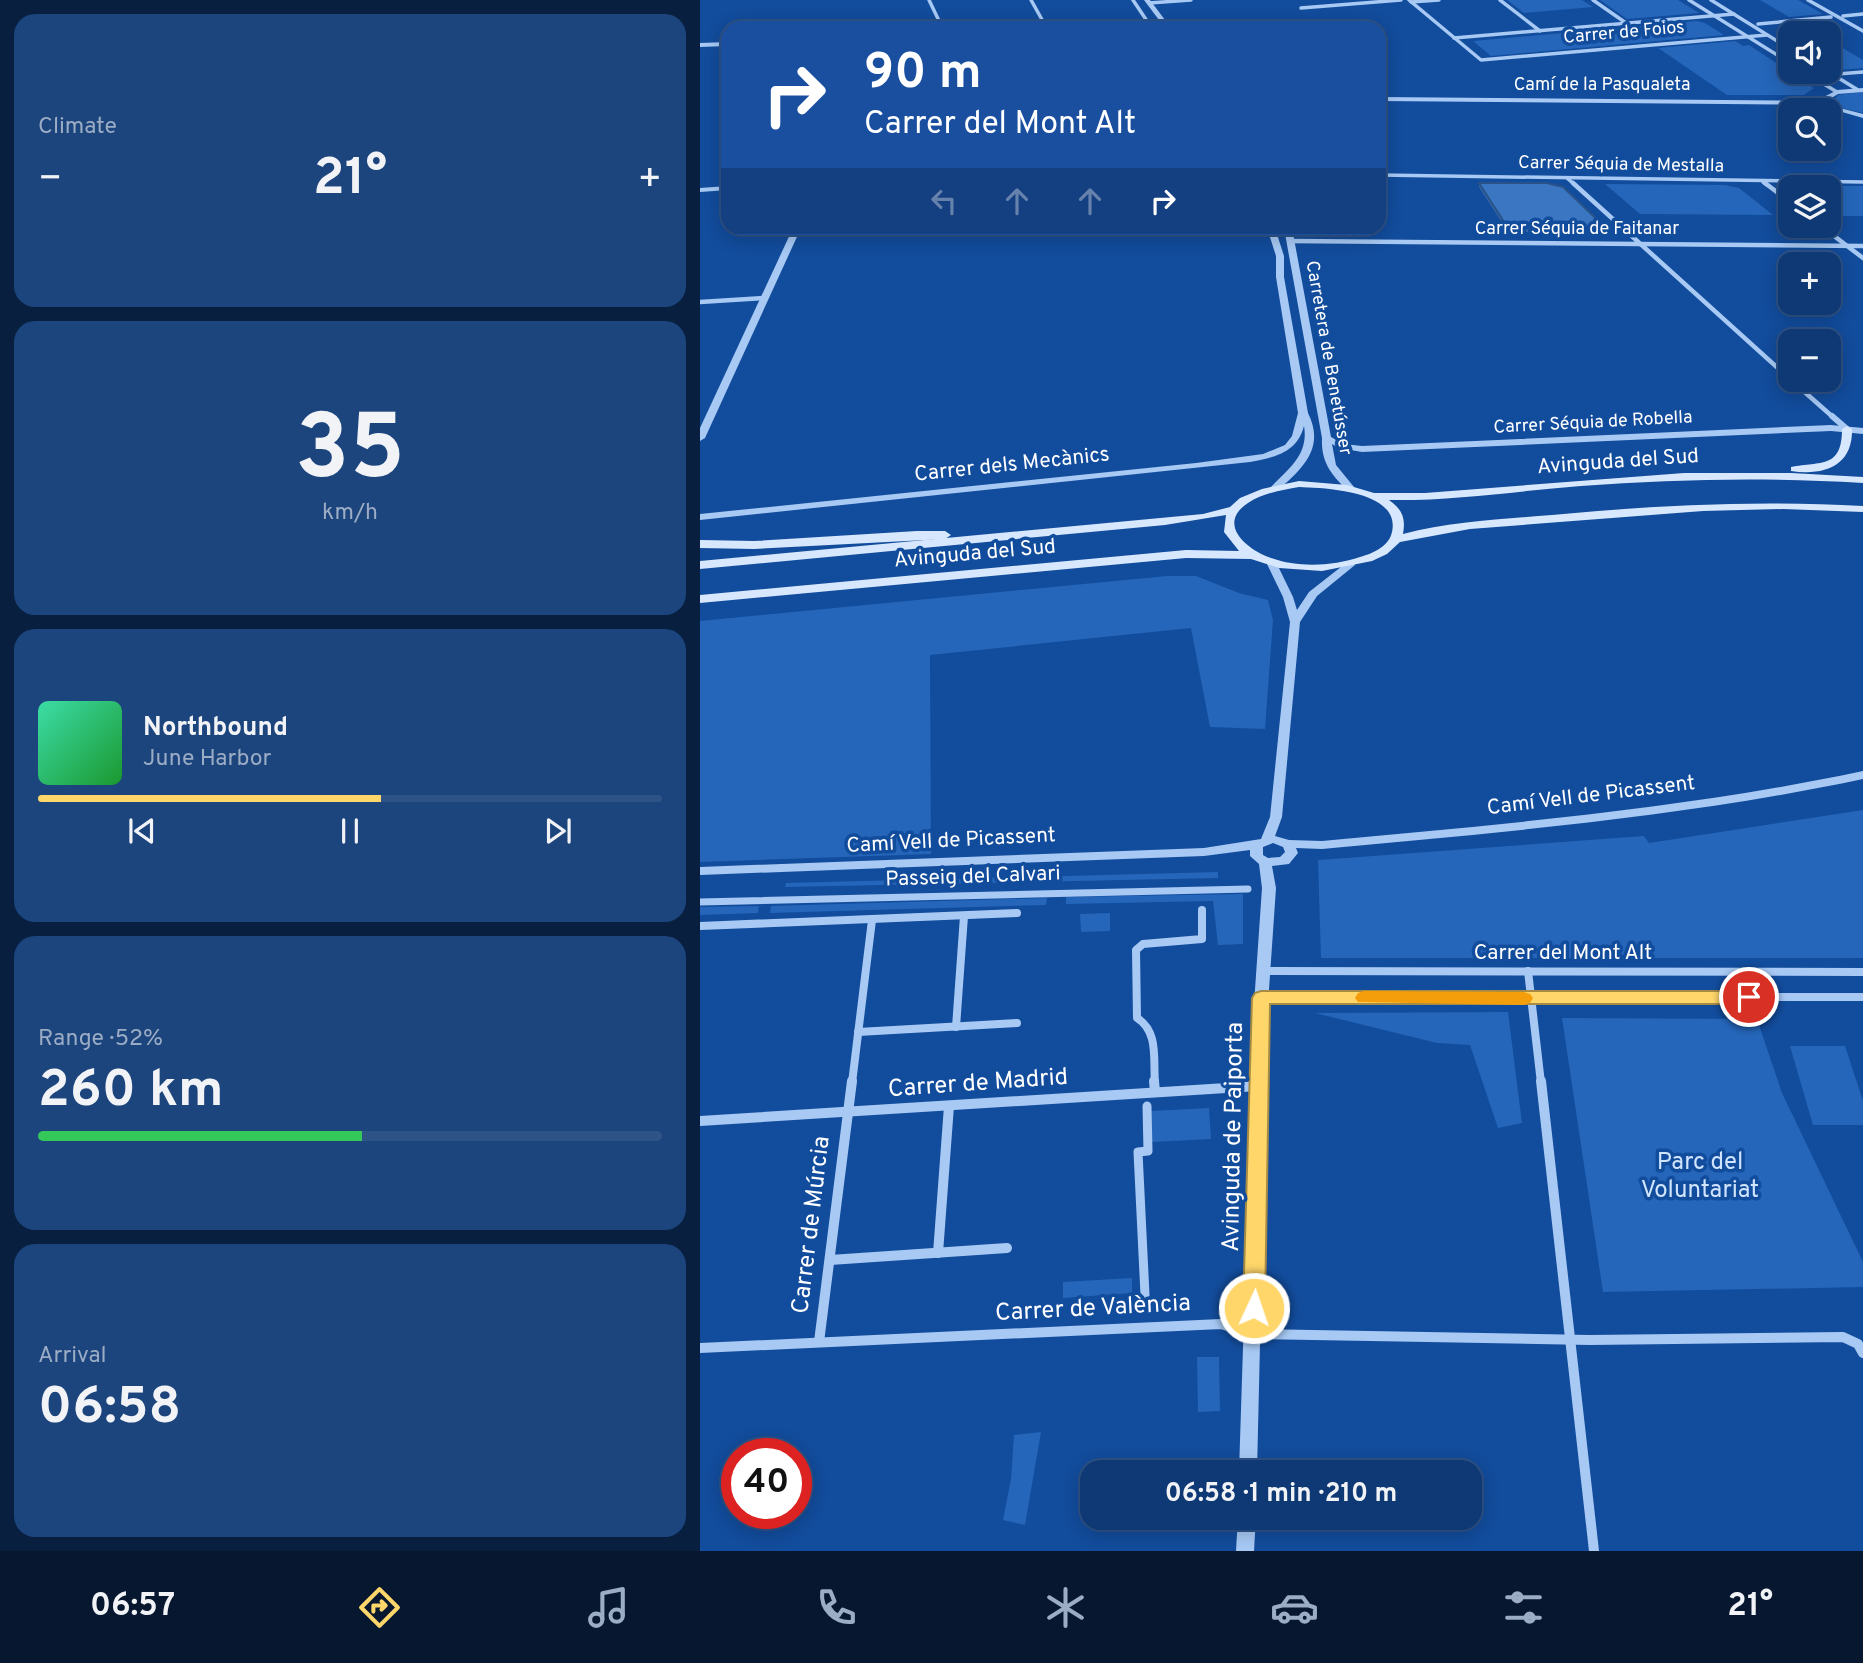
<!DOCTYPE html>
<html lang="en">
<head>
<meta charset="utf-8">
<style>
	:root { --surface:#0e3975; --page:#1c447d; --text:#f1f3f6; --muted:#9bacc5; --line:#2e5387; --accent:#ffd66a }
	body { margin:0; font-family:Overpass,sans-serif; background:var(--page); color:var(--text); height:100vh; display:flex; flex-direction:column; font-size:26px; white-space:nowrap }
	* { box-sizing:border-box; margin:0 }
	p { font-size:23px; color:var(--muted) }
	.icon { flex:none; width:38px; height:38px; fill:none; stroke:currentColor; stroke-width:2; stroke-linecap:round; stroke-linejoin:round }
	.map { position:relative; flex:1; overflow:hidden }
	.details { display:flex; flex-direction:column; gap:14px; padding:14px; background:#081f40; width:700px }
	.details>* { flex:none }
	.hud { position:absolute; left:21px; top:21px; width:665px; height:214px; border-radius:21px; box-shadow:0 4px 18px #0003,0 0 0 2px var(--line); background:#1a4fa0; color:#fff; overflow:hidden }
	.controls { position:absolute; left:1078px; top:21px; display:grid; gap:14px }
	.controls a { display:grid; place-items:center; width:63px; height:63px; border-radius:14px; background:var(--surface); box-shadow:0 4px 18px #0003,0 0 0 2px var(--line); font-size:35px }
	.speed { position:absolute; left:21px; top:1438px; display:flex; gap:14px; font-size:35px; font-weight:700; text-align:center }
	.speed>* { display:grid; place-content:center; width:91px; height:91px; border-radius:50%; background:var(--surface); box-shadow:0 4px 18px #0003,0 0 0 2px var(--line); line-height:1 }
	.speed .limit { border:10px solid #d22; background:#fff; color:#111 }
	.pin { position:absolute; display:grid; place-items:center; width:60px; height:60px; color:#fff; margin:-30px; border:4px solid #fff; border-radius:50%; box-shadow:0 2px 7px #0007 }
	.me { position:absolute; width:77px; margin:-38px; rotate:3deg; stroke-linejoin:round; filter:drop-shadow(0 0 5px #0008) }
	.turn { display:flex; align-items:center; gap:24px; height:147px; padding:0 28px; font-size:32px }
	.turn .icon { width:91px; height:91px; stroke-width:2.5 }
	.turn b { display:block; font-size:49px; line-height:60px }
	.lanes { display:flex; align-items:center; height:66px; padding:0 28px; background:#0003; justify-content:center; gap:35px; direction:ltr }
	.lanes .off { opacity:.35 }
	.big { font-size:52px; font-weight:700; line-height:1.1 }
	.details .tile { flex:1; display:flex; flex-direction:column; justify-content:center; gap:10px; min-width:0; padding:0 24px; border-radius:21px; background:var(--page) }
	.details .dial { align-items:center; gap:0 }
	.dial b { font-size:91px; line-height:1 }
	.song { display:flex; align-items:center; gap:21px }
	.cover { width:84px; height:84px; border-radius:10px; background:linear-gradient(135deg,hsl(160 70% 55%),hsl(130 70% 35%)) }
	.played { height:7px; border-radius:4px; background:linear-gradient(90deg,var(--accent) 55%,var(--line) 55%) }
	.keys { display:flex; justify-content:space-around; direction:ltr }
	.heat { display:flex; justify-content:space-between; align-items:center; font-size:38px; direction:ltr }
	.charge { height:10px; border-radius:5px; background:linear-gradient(90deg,#34c759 52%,var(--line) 0) }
	.trip { position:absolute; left:380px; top:1460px; width:402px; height:70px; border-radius:21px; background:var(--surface); box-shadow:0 4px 18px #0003,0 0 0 2px var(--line); font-weight:700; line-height:70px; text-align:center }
	.tabs { display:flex; height:112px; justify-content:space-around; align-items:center; background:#06172f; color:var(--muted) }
	.tabs .icon { width:49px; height:49px }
	.tabs .on { color:var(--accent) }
	.tabs b { font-size:32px; color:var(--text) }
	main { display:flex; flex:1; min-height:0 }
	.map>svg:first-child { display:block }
	.green { fill:#2566ba }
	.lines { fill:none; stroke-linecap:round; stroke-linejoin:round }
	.pedestrian-far2 { stroke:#a7c9f4; stroke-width:3.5 }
	.pedestrian-far1 { stroke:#a7c9f4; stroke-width:7 }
	.pedestrian { stroke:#a7c9f4; stroke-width:9 }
	.minor-far4 { stroke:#a7c9f4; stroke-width:3.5 }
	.minor-far3 { stroke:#a7c9f4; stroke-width:4.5 }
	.minor-far2 { stroke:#a7c9f4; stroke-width:6 }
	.minor-far1 { stroke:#a7c9f4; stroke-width:8 }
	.minor { stroke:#a7c9f4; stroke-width:10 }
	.tertiary { fill:#a7c9f4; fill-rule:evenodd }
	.secondary { fill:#d7e7fd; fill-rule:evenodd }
	.wall { fill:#3365a8 }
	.building { fill:#3b76c3; stroke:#295388; stroke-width:2 }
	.route { fill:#ffd66a; stroke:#a68b45; stroke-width:2 }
	.slow { fill:#f59e0b }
	.labels { text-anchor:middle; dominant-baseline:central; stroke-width:7; stroke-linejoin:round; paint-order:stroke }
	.far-street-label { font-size:18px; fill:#fff; stroke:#124c9c }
	.street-label { font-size:21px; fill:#fff; stroke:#124c9c }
	.near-street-label { font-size:24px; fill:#fff; stroke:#124c9c }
	.near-park-label { font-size:24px; fill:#d0e4fe; stroke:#124c9c }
</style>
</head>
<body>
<main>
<section class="details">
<div class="tile"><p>Climate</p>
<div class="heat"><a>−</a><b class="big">21°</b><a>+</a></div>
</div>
<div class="tile dial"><b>35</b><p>km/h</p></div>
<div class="tile">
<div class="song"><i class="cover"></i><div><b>Northbound</b><p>June Harbor</p></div></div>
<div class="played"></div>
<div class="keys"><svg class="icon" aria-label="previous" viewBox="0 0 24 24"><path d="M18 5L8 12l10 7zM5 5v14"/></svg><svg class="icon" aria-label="pause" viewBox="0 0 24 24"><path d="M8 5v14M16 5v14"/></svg><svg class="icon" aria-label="next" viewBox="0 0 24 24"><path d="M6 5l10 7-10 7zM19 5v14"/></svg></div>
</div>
<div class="tile"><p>Range · 52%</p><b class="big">260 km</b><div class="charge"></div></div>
<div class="tile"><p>Arrival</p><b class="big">06:58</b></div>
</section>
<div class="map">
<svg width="1163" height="1551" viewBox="0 0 1163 1551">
	<rect width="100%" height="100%" fill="#124c9c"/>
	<!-- green -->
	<g class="green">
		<polygon points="807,0 882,0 893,7 824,13"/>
		<polygon points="900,0 978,0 999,13 927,19"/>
		<polygon points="1060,0 1098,0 1123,14 1089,17"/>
		<polygon points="997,21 1005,23 1024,35 791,56 773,41"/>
		<polygon points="1129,40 1163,60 1163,68 1138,70 1129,65"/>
		<polygon points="1035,41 1043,46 1049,45 1114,88 1104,95 1027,95 958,48"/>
		<polygon points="1163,92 1163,113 1141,108 1133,101 1138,95"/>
		<polygon points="905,184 1025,185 1039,188 1073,215 940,214"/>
		<polygon points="1108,186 1163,186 1163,216 1140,216 1129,208 1129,187 1105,187"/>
		<polygon points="467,576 496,576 539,593 568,600 573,620 565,729 510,727 491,628 230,655 231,854 0,862 0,621"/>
		<polygon points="1163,810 1163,958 621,958 618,860 944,836 949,843"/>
		<polygon points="518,872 518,878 85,887 86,883"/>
		<polygon points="543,894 543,944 518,945 513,901 366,904 366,897"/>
		<polygon points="347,898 346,905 70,913 71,906"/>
		<polygon points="59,906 58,913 0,915 0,907"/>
		<polygon points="410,913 410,931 381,932 380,914"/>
		<polygon points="808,1012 822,1123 798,1128 770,1045 737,1043 615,1013"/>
		<polygon points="862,1018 1057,1019 1082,1093 1163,1262 1163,1287 903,1292"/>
		<polygon points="1090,1046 1145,1046 1163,1101 1163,1125 1113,1125"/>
		<polygon points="509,1108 511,1139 452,1142 451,1111"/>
		<polygon points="432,1278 432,1293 363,1298 363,1282"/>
		<polygon points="497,1357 519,1357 520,1411 498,1412"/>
		<polygon points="341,1432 325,1525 303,1520 311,1479 314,1435"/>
	</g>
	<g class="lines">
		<!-- pedestrian-far2 -->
		<g class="pedestrian-far2">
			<polyline points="449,3 491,0"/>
			<polyline points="1143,16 1163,14"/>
			<polyline points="1058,24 1131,17"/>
		</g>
		<!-- pedestrian-far1 -->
		<polyline class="pedestrian-far1" points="0,902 548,889"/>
		<!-- pedestrian -->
		<polyline class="pedestrian" points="445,1295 438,1152 448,1151 447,1106"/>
		<!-- minor-far4 -->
		<g class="minor-far4">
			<polyline points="229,0 241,25 250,27 447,21 433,0"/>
			<polyline points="331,0 345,25"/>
			<polyline points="709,0 781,60 1067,35"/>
			<polyline points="800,0 840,31"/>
			<polyline points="893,0 926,23"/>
			<polyline points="989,0 1090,63"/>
			<polyline points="1011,0 1090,49"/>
			<polyline points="1108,0 1163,31"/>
			<polyline points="711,2 739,0"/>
			<polyline points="601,8 701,0"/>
			<polyline points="754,38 1034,14"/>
			<polyline points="1104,72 1137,92"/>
			<polyline points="1132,74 1158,90"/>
			<polyline points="1112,76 1163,72"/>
			<polyline points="679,175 1163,182"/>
			<polyline points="867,178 875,185"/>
			<polyline points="1063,182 1067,185"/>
		</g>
		<!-- minor-far3 -->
		<g class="minor-far3">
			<polyline points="873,183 1090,379"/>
			<polyline points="1065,183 1090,202"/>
			<polyline points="1121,226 1163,258"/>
			<polyline points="591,241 1163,246"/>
			<polyline points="0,302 64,298"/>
			<polyline points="1091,380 1134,418"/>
		</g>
		<!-- minor-far2 -->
		<polyline class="minor-far2" points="1132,416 1147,429"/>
		<!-- minor-far1 -->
		<g class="minor-far1">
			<polyline points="0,926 317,913"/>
			<polyline points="562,971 1163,972"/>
			<polyline points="828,971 841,1083"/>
			<polyline points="561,997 1163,997"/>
			<polyline points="256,1027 264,916"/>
			<polyline points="158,1032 317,1023"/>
			<polyline points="152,1083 172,920"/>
			<path d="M455 1083C453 1059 459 1032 437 1018L436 950 443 944 502 939V910"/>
		</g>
		<!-- minor -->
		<g class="minor">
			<polyline points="454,1081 455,1092"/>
			<polyline points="841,1081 894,1551"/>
			<polyline points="0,1121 558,1086"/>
			<polyline points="238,1253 249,1106"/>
			<polyline points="130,1260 307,1248"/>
			<polyline points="119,1342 152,1081"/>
			<polyline points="0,1348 521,1324 553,1334 890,1340 1143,1337 1158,1344 1163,1353"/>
		</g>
		<!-- tertiary -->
		<g class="tertiary">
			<polygon points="444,0 450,0 471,28 465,28"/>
			<polygon points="28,42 28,46 0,47 0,43"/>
			<polygon points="1163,88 1163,92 1138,94 1128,100 1132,106 1163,114 1163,118 1128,108 1125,105 679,101 679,97 1122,101 1122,98 1137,90"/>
			<polygon points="28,186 28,190 0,192 0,188"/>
			<polygon points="93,228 101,228 5,438 0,441 0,428"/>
			<path d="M567 228H575L584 256V277L608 413C625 447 604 468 578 490L575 491 570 488C588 469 609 455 604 426 597 453 575 457 550 462L0 520V514L496 463 563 454 585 445 592 436 598 413 576 277V256Z"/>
			<path d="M584 228H592L631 437 644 444 662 446 1131 425 1163 428V434L1131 431 662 452 639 448 632 444 636 465 654 487 652 489H646C630 473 621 461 622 438Z"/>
			<path d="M571 559 576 562 593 597 597 610 609 592 646 563H654L655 565 617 596 600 622 582 817 575 836 589 840 622 841C804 824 984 809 1163 771V779C984 817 804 832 622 849L596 848 598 853 589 864 572 866 576 888 568 1004 557 1472H539L554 1004 562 888 559 864 550 856V850L504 856 0 875V867L504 848 561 839 570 817 590 622 583 597 566 562ZM573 843 583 847 585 852 580 857 568 858 563 855V847Z"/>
			<polygon points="538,1517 556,1517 554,1551 536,1551"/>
		</g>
		<!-- secondary -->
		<g class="secondary">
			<path d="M1147 426 1152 429C1153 466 1124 476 1091 471V467C1121 461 1142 469 1142 429Z"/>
			<path d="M984 473H1091L1163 477V483C1069 477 975 479 881 486 817 491 753 501 689 500 702 509 706 518 703 534 752 521 803 519 852 515 956 505 1059 500 1163 506V512L1083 509 1003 511 770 529 700 542 687 554 672 561 622 571 579 568 551 559 486 558 0 603V595L486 550 539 551 524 532 526 515 465 525 0 569V561L503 514 530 507 540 498 562 489 599 481 647 485 674 493H725ZM599 487C626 488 701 491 692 532 689 546 674 553 660 557 633 566 599 568 571 558 547 550 516 524 548 503 563 493 582 490 599 487Z"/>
			<polygon points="217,531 245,531 251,535 245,539 54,549 0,548 0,540 54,541"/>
		</g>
	</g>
	<!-- wall -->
	<polygon class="wall" points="779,183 907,229 907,233 815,232 806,229 779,187"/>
	<!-- building -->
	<polygon class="building" points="779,183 847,183 863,187 907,229 816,228 806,225"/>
	<!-- route -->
	<polygon class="route" points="561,991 1049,991 1056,993 1058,997 1056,1002 1049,1004 570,1004 565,1308 561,1314 554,1317 546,1314 543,1308 552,998 555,993"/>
	<!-- slow -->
	<polygon class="slow" points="664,991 824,992 830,994 833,998 830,1003 824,1005 658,1002 655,998 658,993"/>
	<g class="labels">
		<!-- far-street labels -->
		<g class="far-street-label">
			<text transform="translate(924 33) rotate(-5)">Carrer de Foios</text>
			<text x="902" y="85">Camí de la Pasqualeta</text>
			<text transform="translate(921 165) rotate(1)">Carrer Séquia de Mestalla</text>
			<text x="877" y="229">Carrer Séquia de Faitanar</text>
			<text transform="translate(628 358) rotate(80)">Carretera de Benetússer</text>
			<text transform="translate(893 423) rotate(-3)">Carrer Séquia de Robella</text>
		</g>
		<!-- street labels -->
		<g class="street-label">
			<text transform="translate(918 462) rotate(-4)">Avinguda del Sud</text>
			<text transform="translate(312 465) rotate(-6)">Carrer dels Mecànics</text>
			<text transform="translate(275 554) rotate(-5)">Avinguda del Sud</text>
			<text transform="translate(891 796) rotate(-7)">Camí Vell de Picassent</text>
			<text transform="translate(251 841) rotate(-3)">Camí Vell de Picassent</text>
			<text transform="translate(273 877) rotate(-2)">Passeig del Calvari</text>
			<text x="863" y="953">Carrer del Mont Alt</text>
		</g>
		<!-- near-street labels -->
		<g class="near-street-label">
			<text transform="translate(278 1084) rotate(-4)">Carrer de Madrid</text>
			<text transform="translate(534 1137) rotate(-89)">Avinguda de Paiporta</text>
			<text transform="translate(112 1225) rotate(-83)">Carrer de Múrcia</text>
			<text transform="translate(393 1309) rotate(-3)">Carrer de València</text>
		</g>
		<!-- near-park labels -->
		<g class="near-park-label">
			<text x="1000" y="1163">Parc del<tspan x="1000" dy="28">Voluntariat</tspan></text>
		</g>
	</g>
</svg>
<div class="controls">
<a><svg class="icon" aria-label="sound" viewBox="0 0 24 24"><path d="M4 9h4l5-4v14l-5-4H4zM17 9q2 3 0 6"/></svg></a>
<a><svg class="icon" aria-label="search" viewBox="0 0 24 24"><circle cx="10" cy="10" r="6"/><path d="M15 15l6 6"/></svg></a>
<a><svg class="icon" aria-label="layers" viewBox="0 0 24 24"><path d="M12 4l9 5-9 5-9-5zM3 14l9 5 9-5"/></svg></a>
<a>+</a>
<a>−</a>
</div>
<div class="speed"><div class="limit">40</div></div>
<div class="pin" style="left:1049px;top:997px;background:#d93025"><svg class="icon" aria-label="arrive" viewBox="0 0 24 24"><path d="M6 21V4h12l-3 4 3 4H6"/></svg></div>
<svg class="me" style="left:554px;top:1308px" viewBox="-20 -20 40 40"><circle r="17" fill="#ffd66a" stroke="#fff" stroke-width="3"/><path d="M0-11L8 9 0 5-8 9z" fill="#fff"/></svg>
<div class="trip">06:58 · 1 min · 210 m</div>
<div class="hud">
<div class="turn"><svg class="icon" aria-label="right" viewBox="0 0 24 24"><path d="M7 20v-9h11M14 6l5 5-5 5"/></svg><div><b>90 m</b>Carrer del Mont Alt</div></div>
<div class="lanes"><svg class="icon off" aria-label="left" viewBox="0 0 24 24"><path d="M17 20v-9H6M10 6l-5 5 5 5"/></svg><svg class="icon off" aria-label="ahead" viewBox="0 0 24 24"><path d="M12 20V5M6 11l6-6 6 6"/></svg><svg class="icon off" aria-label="ahead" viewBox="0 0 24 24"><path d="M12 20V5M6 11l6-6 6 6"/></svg><svg class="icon" aria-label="right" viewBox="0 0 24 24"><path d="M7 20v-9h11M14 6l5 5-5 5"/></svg></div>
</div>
</div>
</main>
<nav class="tabs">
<b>06:57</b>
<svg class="icon on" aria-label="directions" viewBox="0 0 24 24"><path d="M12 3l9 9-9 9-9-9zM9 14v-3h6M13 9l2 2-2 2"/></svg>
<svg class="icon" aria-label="music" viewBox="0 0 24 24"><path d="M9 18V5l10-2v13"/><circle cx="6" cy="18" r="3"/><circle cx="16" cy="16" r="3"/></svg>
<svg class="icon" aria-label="phone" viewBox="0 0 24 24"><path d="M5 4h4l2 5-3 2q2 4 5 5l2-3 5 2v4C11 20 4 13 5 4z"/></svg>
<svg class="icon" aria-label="climate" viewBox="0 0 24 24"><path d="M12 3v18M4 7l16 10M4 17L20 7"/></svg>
<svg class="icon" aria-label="car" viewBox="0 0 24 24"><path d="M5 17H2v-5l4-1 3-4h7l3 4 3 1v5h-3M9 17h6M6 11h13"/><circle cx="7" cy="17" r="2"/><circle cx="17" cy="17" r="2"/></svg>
<svg class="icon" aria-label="filters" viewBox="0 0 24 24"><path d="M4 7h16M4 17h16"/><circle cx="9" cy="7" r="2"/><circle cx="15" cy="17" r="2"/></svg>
<b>21°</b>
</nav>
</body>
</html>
